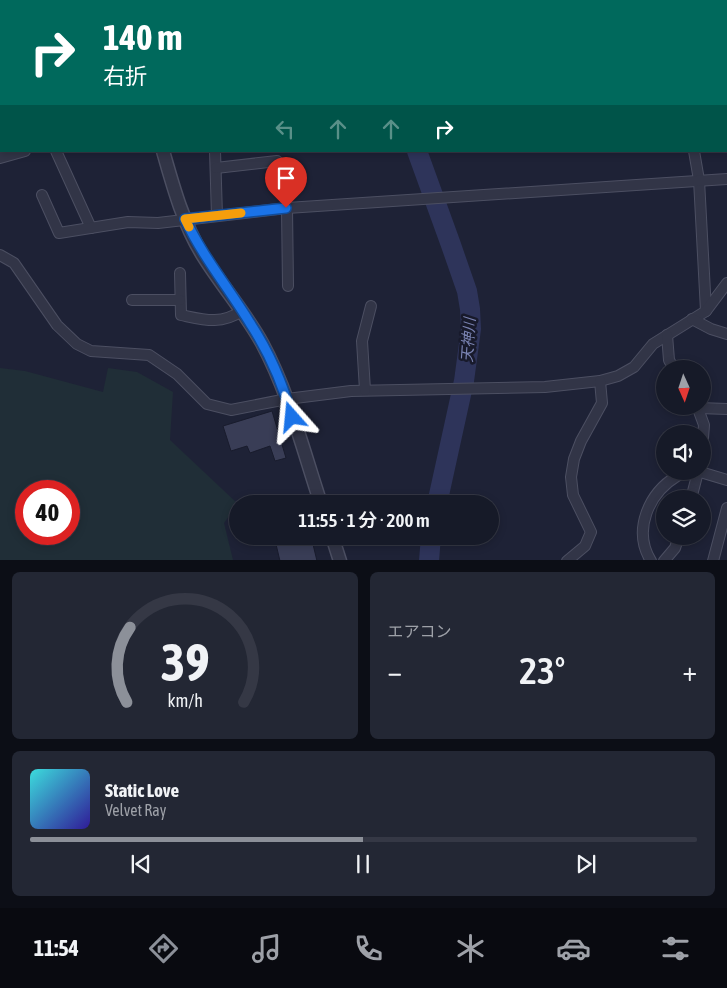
<!DOCTYPE html>
<html lang="ja">
<head>
<meta charset="utf-8">
<style>
	:root { --surface:#161a28; --page:#232734; --text:#f1f3f6; --muted:#9ea1a8; --line:#353845; --accent:#8c9099 }
	body { margin:0; font-family:"Asap Condensed","Noto Sans JP",sans-serif; background:var(--page); color:var(--text); height:100vh; display:flex; flex-direction:column; font-size:19px; white-space:nowrap }
	* { box-sizing:border-box; margin:0 }
	p { font-size:16px; color:var(--muted) }
	.icon { flex:none; width:28px; height:28px; fill:none; stroke:currentColor; stroke-width:2; stroke-linecap:round; stroke-linejoin:round }
	.map { position:relative; height:560px; overflow:hidden }
	.details { display:flex; flex-direction:column; gap:12px; padding:12px; background:#0c0e16; flex:1 }
	.details>* { flex:none }
	.top-card { position:absolute; left:0px; top:0px; width:728px; height:152px; box-shadow:0 2px 8px #0003,0 0 0 1px var(--line); background:#00695c; color:#fff; overflow:hidden }
	.needle { width:32px; rotate:177deg }
	.fabs { position:absolute; left:656px; top:360px; display:grid; gap:10px }
	.fabs a { display:grid; place-items:center; width:55px; height:55px; border-radius:50%; background:var(--surface); box-shadow:0 2px 8px #0003,0 0 0 1px var(--line); font-size:25px }
	.speed { position:absolute; left:15px; top:480px; display:flex; gap:10px; font-size:25px; font-weight:700; text-align:center }
	.speed>* { display:grid; place-content:center; width:65px; height:65px; border-radius:50%; background:var(--surface); box-shadow:0 2px 8px #0003,0 0 0 1px var(--line); line-height:1 }
	.speed .limit { border:8px solid #d22; background:#fff; color:#111 }
	.pin { position:absolute; display:grid; place-items:center; width:42px; height:42px; color:#fff; margin:-51px -21px; border-radius:50% 50% 50% 0; rotate:-45deg; box-shadow:0 0 5px #0007 }
	.pin .icon { rotate:45deg }
	.me { position:absolute; width:55px; margin:-28px; rotate:342deg; stroke-linejoin:round; filter:drop-shadow(0 0 4px #0008) }
	.turn { display:flex; align-items:center; gap:18px; height:105px; padding:0 20px; font-size:22px }
	.turn .icon { width:65px; height:65px; stroke-width:2.5 }
	.turn b { display:block; font-size:35px; line-height:42px }
	.lanes { display:flex; align-items:center; height:48px; padding:0 20px; background:#0003; justify-content:center; gap:25px; direction:ltr }
	.lanes .off { opacity:.35 }
	.big { font-size:38px; font-weight:600; line-height:1.1 }
	.details .widget { flex:1; display:flex; flex-direction:column; justify-content:center; gap:8px; min-width:0; padding:0 18px; border-radius:8px; background:var(--page) }
	.details .dial { align-items:center; gap:0 }
	.dial svg { height:130px; overflow:visible; fill:none; stroke:var(--line); stroke-width:7; stroke-linecap:round; text-anchor:middle }
	.dial text { fill:var(--text); stroke:none }
	.song { display:flex; align-items:center; gap:15px }
	.cover { width:60px; height:60px; border-radius:8px; background:linear-gradient(135deg,hsl(180 70% 55%),hsl(250 70% 35%)) }
	.played { height:5px; border-radius:2px; background:linear-gradient(90deg,var(--accent) 50%,var(--line) 50%) }
	.keys { display:flex; justify-content:space-around; direction:ltr }
	.heat { display:flex; justify-content:space-between; align-items:center; font-size:28px; direction:ltr }
	.details .tiles { flex:1; display:grid; gap:12px; grid-template-columns:1fr 1fr }
	.widget:last-child { grid-column:span 2 }
	.trip { position:absolute; left:229px; top:495px; width:270px; height:50px; border-radius:25px; background:var(--surface); box-shadow:0 2px 8px #0003,0 0 0 1px var(--line); font-weight:600; line-height:50px; text-align:center }
	.dock { display:flex; height:80px; justify-content:space-around; align-items:center; background:#090a10; color:var(--muted) }
	.dock .icon { width:35px; height:35px }
	.dock .on { color:var(--accent) }
	.dock b { font-size:22px; color:var(--text) }
	.map>svg:first-child { display:block }
	.green { fill:#202e37; fill-rule:evenodd }
	.lines { fill:none; stroke-linecap:round; stroke-linejoin:round }
	.river { stroke:#2e345a; stroke-width:20 }
	.building { fill:#393d56; stroke:#191c2d }
	.minor-casing { stroke:#4c4f62; stroke-width:12 }
	.tertiary-casing { stroke:#4c4f62; stroke-width:15 }
	.minor { stroke:#323547; stroke-width:10 }
	.tertiary { stroke:#323547; stroke-width:12 }
	.route-casing { stroke:#114b97; stroke-width:12 }
	.route { stroke:#1a73e8; stroke-width:9 }
	.slow { stroke:#f59e0b; stroke-width:9 }
	.labels { text-anchor:middle; dominant-baseline:central; stroke-width:5; stroke-linejoin:round; paint-order:stroke }
	.water-label { font-size:15px; font-style:italic; fill:#7a83b2; stroke:#181a2b }
</style>
</head>
<body>
<div class="map">
<svg width="727" height="561" viewBox="0 0 727 561">
	<rect width="100%" height="100%" fill="#1e2236"/>
	<!-- green -->
	<path class="green" d="M0 368 25 371 103 392 108 368 137 372 173 392 170 440 238 504 224 523 233 560H0ZM26 491H69V534H26Z"/>
	<g class="lines">
		<!-- river -->
		<g class="river">
			<polyline points="363,0 363,1"/>
			<polyline points="417,151 451,245 467,291 470,309 471,329 464,381 437,504"/>
			<polyline points="429,561 431,536"/>
		</g>
	</g>
	<!-- building -->
	<g class="building">
		<polygon points="272,411 286,458 275,461 270,446 250,453 247,446 231,451 223,426"/>
		<polygon points="274,536 311,536 317,561 280,561"/>
	</g>
	<g class="lines">
		<!-- minor casing -->
		<g class="minor-casing">
			<g id="minor">
				<polyline points="400,0 401,1"/>
				<polyline points="526,0 526,1"/>
				<polyline points="656,0 657,1"/>
				<polyline points="0,74 1,74"/>
				<polyline points="0,118 1,118"/>
				<polyline points="56,151 91,228"/>
				<polyline points="215,151 217,216"/>
				<polyline points="694,151 699,180 706,311"/>
				<polyline points="0,158 25,151"/>
				<polyline points="216,168 277,161"/>
				<polyline points="42,195 59,233 128,222 158,223 287,208 727,179"/>
				<polyline points="287,208 288,286"/>
				<polyline points="0,255 14,263 57,325 77,344 91,351 149,355 177,374 207,404 231,410 287,399 351,391 545,387 600,381 618,376 634,367 653,344 706,311 727,283"/>
				<path d="M180 273 181 315C205 320 220 325 242 311"/>
				<polyline points="132,300 180,300"/>
				<polyline points="692,319 711,329 727,334"/>
				<polyline points="667,335 669,360 674,369"/>
				<polyline points="365,390 362,341 371,306"/>
				<polyline points="697,406 704,425 702,451"/>
				<polyline points="699,408 727,409"/>
				<polyline points="697,471 727,480"/>
				<polyline points="691,499 698,472"/>
				<polyline points="567,561 585,546 591,532 573,495 571,477 574,459 581,441 602,403 600,381"/>
				<path d="M651 561C632 530 649 493 677 476 682 473 691 472 697 471"/>
				<polyline points="664,561 675,548 679,536"/>
				<polyline points="713,561 727,508"/>
			</g>
		</g>
		<!-- tertiary casing -->
		<g class="tertiary-casing">
			<g id="tertiary">
				<polyline points="20,0 25,1"/>
				<polyline points="122,0 123,1"/>
				<polyline points="726,37 727,37"/>
				<path d="M163 151C173 186 183 223 202 254 221 285 245 312 262 343 289 393 303 450 321 504"/>
				<polyline points="332,536 340,561"/>
			</g>
		</g>
		<!-- minor -->
		<use href="#minor" class="minor"/>
		<!-- tertiary -->
		<use href="#tertiary" class="tertiary"/>
	</g>
	<g class="lines">
		<!-- route casing -->
		<g class="route-casing">
			<path id="route" d="M286 208 185 219C203 257 228 287 250 323 269 352 283 384 292 417"/>
		</g>
		<!-- route -->
		<use href="#route" class="route"/>
		<!-- slow -->
		<polyline class="slow" points="189,227 185,219 241,213"/>
	</g>
	<g class="labels">
		<!-- water labels -->
		<g class="water-label">
			<text transform="translate(468 340) rotate(-86)">天神川</text>
		</g>
	</g>
</svg>
<div class="fabs">
<a><svg class="needle" viewBox="-14 -14 28 28"><path d="M0-13l5 13h-10z" fill="#e53935"/><path d="M0 13l5-13h-10z" fill="#9ea1a8"/></svg></a>
<a><svg class="icon" aria-label="sound" viewBox="0 0 24 24"><path d="M4 9h4l5-4v14l-5-4H4zM17 9q2 3 0 6"/></svg></a>
<a><svg class="icon" aria-label="layers" viewBox="0 0 24 24"><path d="M12 4l9 5-9 5-9-5zM3 14l9 5 9-5"/></svg></a>
</div>
<div class="speed"><div class="limit">40</div></div>
<div class="pin" style="left:286px;top:208px;background:#d93025"><svg class="icon" aria-label="arrive" viewBox="0 0 24 24"><path d="M6 21V4h12l-3 4 3 4H6"/></svg></div>
<svg class="me" style="left:292px;top:417px" viewBox="-20 -20 40 40"><path d="M0-17L14 15 0 8-14 15z" fill="#1a73e8" stroke="#fff" stroke-width="4"/></svg>
<div class="trip">11:55 · 1 分 · 200 m</div>
<div class="top-card">
<div class="turn"><svg class="icon" aria-label="right" viewBox="0 0 24 24"><path d="M7 20v-9h11M14 6l5 5-5 5"/></svg><div><b>140 m</b>右折</div></div>
<div class="lanes"><svg class="icon off" aria-label="left" viewBox="0 0 24 24"><path d="M17 20v-9H6M10 6l-5 5 5 5"/></svg><svg class="icon off" aria-label="ahead" viewBox="0 0 24 24"><path d="M12 20V5M6 11l6-6 6 6"/></svg><svg class="icon off" aria-label="ahead" viewBox="0 0 24 24"><path d="M12 20V5M6 11l6-6 6 6"/></svg><svg class="icon" aria-label="right" viewBox="0 0 24 24"><path d="M7 20v-9h11M14 6l5 5-5 5"/></svg></div>
</div>
</div>
<section class="details">
<div class="tiles">
<div class="widget dial"><svg viewBox="0 0 100 80">
<path d="M14 69A42 42 0 1 1 86 69"/>
<path d="M14 69A42 42 0 0 1 16 23" stroke="#8c9099"/>
<text x="50" y="56" font-size="32" font-weight="700">39</text>
<text x="50" y="72" font-size="11">km/h</text>
</svg></div>
<div class="widget"><p>エアコン</p>
<div class="heat"><a>−</a><b class="big">23°</b><a>+</a></div>
</div>
<div class="widget">
<div class="song"><i class="cover"></i><div><b>Static Love</b><p>Velvet Ray</p></div></div>
<div class="played"></div>
<div class="keys"><svg class="icon" aria-label="previous" viewBox="0 0 24 24"><path d="M18 5L8 12l10 7zM5 5v14"/></svg><svg class="icon" aria-label="pause" viewBox="0 0 24 24"><path d="M8 5v14M16 5v14"/></svg><svg class="icon" aria-label="next" viewBox="0 0 24 24"><path d="M6 5l10 7-10 7zM19 5v14"/></svg></div>
</div>
</div>
</section>
<nav class="dock">
<b>11:54</b>
<svg class="icon on" aria-label="directions" viewBox="0 0 24 24"><path d="M12 3l9 9-9 9-9-9zM9 14v-3h6M13 9l2 2-2 2"/></svg>
<svg class="icon" aria-label="music" viewBox="0 0 24 24"><path d="M9 18V5l10-2v13"/><circle cx="6" cy="18" r="3"/><circle cx="16" cy="16" r="3"/></svg>
<svg class="icon" aria-label="phone" viewBox="0 0 24 24"><path d="M5 4h4l2 5-3 2q2 4 5 5l2-3 5 2v4C11 20 4 13 5 4z"/></svg>
<svg class="icon" aria-label="climate" viewBox="0 0 24 24"><path d="M12 3v18M4 7l16 10M4 17L20 7"/></svg>
<svg class="icon" aria-label="car" viewBox="0 0 24 24"><path d="M5 17H2v-5l4-1 3-4h7l3 4 3 1v5h-3M9 17h6M6 11h13"/><circle cx="7" cy="17" r="2"/><circle cx="17" cy="17" r="2"/></svg>
<svg class="icon" aria-label="filters" viewBox="0 0 24 24"><path d="M4 7h16M4 17h16"/><circle cx="9" cy="7" r="2"/><circle cx="15" cy="17" r="2"/></svg>
</nav>
</body>
</html>
